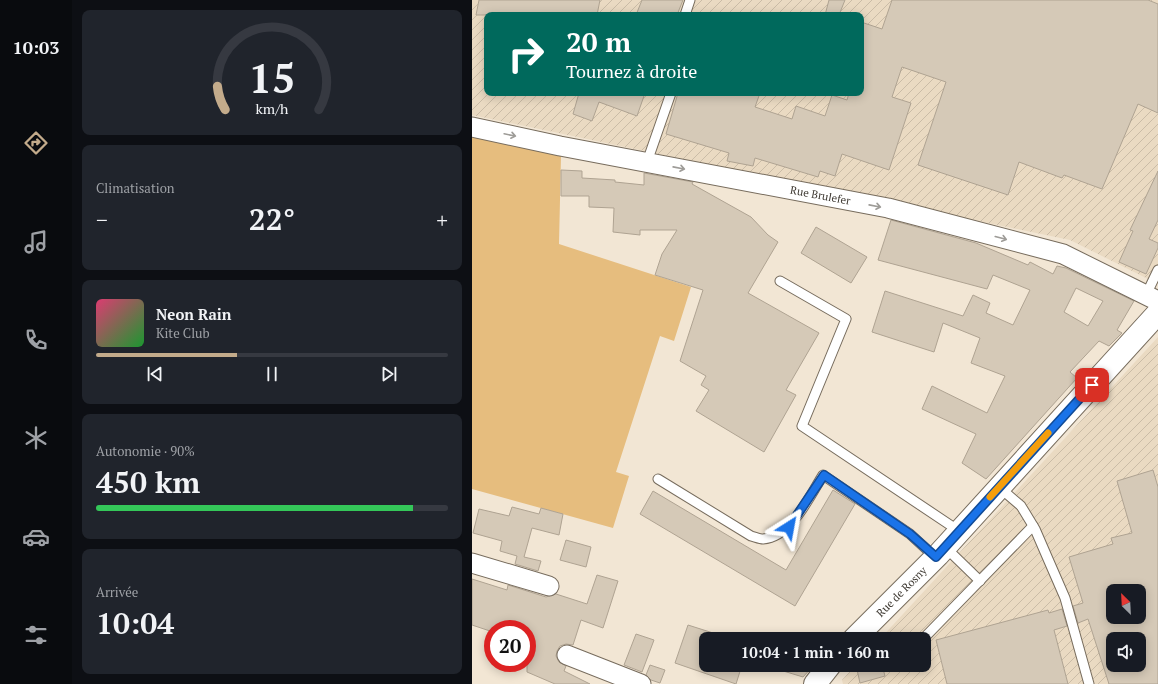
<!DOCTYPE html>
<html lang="fr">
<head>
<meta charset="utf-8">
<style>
	:root { --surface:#171b24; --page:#20242c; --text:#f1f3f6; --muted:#9ea1a6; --line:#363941; --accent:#c3ab8b }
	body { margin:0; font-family:"PT Serif",serif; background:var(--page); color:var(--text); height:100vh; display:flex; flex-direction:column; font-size:15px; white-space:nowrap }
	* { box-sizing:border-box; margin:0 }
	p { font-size:13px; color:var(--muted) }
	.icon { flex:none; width:22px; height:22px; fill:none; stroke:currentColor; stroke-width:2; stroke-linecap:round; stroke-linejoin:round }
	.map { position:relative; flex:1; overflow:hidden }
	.details { display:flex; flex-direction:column; gap:10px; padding:10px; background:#0d0f14; width:400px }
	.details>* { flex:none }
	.top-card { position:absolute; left:12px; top:12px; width:380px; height:84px; border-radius:8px; box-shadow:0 2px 10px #0003; background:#00695c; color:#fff; overflow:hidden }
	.needle { width:26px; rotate:336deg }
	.fabs { position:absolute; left:634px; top:584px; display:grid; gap:8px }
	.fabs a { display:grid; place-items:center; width:40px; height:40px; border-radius:8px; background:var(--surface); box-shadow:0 2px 10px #0003; font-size:20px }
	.speed { position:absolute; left:12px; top:620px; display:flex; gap:8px; font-size:20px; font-weight:700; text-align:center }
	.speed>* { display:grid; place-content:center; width:52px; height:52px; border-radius:50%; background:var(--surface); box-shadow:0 2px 10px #0003; line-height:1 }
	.speed .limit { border:6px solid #d22; background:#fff; color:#111 }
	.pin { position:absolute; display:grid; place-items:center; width:34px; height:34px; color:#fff; margin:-17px; border-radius:8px; box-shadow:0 2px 6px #0006 }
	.me { position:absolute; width:44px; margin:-22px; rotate:34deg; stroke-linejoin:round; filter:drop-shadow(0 0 3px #0008) }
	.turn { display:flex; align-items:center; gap:14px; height:84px; padding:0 16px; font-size:18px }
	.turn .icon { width:52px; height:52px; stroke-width:2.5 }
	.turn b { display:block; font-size:28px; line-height:34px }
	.big { font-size:30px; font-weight:800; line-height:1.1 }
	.details .widget { flex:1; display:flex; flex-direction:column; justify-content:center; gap:6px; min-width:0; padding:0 14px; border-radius:8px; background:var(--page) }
	.details .dial { align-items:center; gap:0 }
	.dial svg { height:104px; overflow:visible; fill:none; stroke:var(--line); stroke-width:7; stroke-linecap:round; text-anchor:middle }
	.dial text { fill:var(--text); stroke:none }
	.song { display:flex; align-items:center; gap:12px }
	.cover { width:48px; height:48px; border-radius:6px; background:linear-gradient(135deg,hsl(340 70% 55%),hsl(130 70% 35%)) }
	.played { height:4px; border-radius:2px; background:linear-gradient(90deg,var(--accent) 40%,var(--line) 40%) }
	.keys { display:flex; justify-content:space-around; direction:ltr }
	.heat { display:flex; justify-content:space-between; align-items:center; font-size:22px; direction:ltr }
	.charge { height:6px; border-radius:3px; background:linear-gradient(90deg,#34c759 90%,var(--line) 0) }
	.trip { position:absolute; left:227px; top:632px; width:232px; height:40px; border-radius:8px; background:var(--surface); box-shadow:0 2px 10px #0003; font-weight:800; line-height:40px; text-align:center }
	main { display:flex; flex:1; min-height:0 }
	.tabs { display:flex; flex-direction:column; width:72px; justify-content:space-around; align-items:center; background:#090b0e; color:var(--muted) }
	.tabs .icon { width:28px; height:28px }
	.tabs .active { color:var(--accent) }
	.tabs b { font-size:18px; color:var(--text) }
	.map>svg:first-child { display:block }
	.industrial { fill:url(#industrial-furrows); fill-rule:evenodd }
	.park { fill:#e6bd7e }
	.building { fill:#d5c9b7; stroke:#afa392; fill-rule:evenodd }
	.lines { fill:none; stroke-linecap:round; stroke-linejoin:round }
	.lane-casing { stroke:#776c5d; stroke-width:11 }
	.street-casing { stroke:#776c5d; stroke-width:21 }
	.secondary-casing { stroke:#776c5d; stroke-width:24 }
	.lane { stroke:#fff; stroke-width:9 }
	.street { stroke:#fff; stroke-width:19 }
	.secondary { stroke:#fff; stroke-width:22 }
	.oneway { stroke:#9e9c98 }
	.route-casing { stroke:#114b97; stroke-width:10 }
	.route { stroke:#1a73e8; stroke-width:7 }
	.slow { stroke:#f59e0b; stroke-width:7 }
	.labels { text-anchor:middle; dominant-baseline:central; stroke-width:4; stroke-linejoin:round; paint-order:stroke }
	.street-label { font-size:11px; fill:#3d3831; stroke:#fef4e5 }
</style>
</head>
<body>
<main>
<nav class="tabs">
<b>10:03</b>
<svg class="icon active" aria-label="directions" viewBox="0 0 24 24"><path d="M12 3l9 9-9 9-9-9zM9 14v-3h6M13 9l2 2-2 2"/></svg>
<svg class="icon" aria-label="music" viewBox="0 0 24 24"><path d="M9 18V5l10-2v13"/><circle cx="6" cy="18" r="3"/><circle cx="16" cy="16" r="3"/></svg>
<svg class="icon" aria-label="phone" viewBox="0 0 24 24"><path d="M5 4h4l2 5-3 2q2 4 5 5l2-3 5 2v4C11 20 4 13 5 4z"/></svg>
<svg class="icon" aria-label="climate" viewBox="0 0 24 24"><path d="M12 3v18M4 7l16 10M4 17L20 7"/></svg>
<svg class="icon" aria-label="car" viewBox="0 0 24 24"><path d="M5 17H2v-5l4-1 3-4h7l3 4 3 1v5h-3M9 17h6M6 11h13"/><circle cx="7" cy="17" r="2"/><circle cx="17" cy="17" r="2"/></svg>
<svg class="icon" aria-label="filters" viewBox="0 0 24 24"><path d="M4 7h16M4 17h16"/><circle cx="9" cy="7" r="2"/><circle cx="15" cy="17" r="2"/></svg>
</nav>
<section class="details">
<div class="widget dial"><svg viewBox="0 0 100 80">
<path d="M14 69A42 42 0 1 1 86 69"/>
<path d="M14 69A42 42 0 0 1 8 51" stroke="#c3ab8b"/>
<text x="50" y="56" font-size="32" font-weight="700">15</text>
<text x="50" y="72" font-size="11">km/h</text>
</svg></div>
<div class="widget"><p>Climatisation</p>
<div class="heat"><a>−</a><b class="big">22°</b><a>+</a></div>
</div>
<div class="widget">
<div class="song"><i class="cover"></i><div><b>Neon Rain</b><p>Kite Club</p></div></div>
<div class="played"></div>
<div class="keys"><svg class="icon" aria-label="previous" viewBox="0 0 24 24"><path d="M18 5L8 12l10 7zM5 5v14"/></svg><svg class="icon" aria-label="pause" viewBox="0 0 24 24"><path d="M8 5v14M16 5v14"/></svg><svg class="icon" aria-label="next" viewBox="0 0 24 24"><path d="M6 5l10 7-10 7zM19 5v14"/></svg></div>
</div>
<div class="widget"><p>Autonomie · 90%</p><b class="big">450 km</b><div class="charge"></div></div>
<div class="widget"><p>Arrivée</p><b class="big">10:04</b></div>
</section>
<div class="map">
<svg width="686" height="684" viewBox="0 0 686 684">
	<defs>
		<pattern id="industrial-furrows" width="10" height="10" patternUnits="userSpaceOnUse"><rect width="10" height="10" fill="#eadac2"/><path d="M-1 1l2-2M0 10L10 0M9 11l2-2" fill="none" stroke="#cabca7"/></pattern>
	</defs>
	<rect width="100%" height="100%" fill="#f2e6d4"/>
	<!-- industrial -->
	<g class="industrial">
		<path d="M0 0H686V284L598 240 0 115ZM15 15H389V93H15Z"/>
		<path d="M686 337V684H371L370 680 384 665H452V639H408ZM641 591H667V617H641ZM641 639H667V665H641Z"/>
	</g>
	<!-- park -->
	<polygon class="park" points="0,137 89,156 87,244 219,287 202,341 188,336 144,472 157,476 141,528 0,489"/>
	<!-- building -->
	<g class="building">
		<polygon points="7,0 128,0 125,15 4,15"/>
		<polygon points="170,0 211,0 205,15 164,15"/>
		<polygon points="357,0 373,0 367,15 353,15"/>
		<polygon points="420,0 676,0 686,4 686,113 666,104 630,189 592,175 590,178 547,162 536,195 446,165 474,82 430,67 420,97 439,103 417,170 370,154 363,176 348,171 346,177 283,158 281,166 255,161 257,153 194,134 206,93 288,93 283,107 320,119 324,106 353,116 360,95 375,100 377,93 389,93 389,22 410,29"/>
		<polygon points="107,93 173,93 165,116 127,102 120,121 101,114"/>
		<polygon points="89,170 110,171 110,178 143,180 143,182 172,185 172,173 221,182 220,184 279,217 296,235 306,242 276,293 347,333 314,390 324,395 292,452 224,411 237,390 229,385 234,376 208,361 231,290 183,275 190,254 205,230 168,230 168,235 141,232 142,208 117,207 117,196 89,196"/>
		<polygon points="686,171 686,220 677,239 686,243 686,248 674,274 647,262 661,231 658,230"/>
		<path d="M419 220 504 243 556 265 558 262 581 274 585 266 594 268 662 301 645 330 650 333 637 346 627 341 598 372 605 378 514 479 490 463 504 434 450 409 460 386 515 413 533 376 499 363 508 338 471 323 462 352 400 332 413 291 491 316 501 295 518 303 514 313 541 325 558 290 521 275 515 289 406 260ZM604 288 631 301 616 326 592 312Z"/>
		<polygon points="344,227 395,257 379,283 329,253"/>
		<path d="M681 470 686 487V684H637L616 619 606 623 601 606 611 603 597 557 641 544 639 538 660 533 645 481ZM641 591H667V617H641ZM641 639H667V665H641Z"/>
		<polygon points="361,490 383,504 323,606 168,514 181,491 314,570"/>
		<polygon points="40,507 67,514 69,508 91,514 87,535 60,528 52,557 69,561 66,571 43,564 45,556 28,551 30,541 1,533 7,509 37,516"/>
		<polygon points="94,540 119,547 114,567 88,560"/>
		<polygon points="125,575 146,581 131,628 109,620 101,645 94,644 88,646 85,651 84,656 87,662 94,666 92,671 118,684 83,684 55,672 55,629 21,629 21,632 0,625 0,579 35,590 36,585 74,597 84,594 115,604"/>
		<polygon points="590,609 595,626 582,630 596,684 475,684 464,640 576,610 577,613"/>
		<polygon points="216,625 260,639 234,639 234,665 270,665 264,684 203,663"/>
		<polygon points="164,634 182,640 170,672 152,665"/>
		<polygon points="178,665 193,670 188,683 179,680 174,675"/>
		<polygon points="310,665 342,665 331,677 308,670"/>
		<polygon points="384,665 410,665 413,676 388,683"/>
	</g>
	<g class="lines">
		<!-- lane casing -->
		<g class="lane-casing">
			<g id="lane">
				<polyline points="213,15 218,0"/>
				<polyline points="175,162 199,93"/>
				<polyline points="308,281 374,319 330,426 487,531"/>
				<polyline points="674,295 686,270"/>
				<path d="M186 479 279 536C283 537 288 539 291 539 319 537 338 496 351 475L438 534 463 557"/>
				<polyline points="527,487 549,506 563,529 576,559 593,598 617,684"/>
				<polyline points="473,547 508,581"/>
				<polyline points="451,639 561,526"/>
			</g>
		</g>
		<!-- street casing -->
		<g class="street-casing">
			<g id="street">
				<path id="s1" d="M0 127 88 146 416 208 591 254 686 301"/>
				<polyline points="0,563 77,586"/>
				<polyline points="95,655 169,684"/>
			</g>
		</g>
		<!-- secondary casing -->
		<g class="secondary-casing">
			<g id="secondary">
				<path id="s2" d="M382 639 466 555 686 313"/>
				<polyline points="343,684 358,665"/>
			</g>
		</g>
		<!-- lane -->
		<use href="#lane" class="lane"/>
		<!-- street -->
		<use href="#street" class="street"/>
		<!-- secondary -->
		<use href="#secondary" class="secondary"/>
	</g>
	<!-- one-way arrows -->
	<defs><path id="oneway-shaft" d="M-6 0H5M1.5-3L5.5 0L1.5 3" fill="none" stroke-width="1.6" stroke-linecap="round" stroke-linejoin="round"/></defs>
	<g class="oneway">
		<use href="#oneway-shaft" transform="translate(38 135) rotate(12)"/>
		<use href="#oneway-shaft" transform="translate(207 168) rotate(11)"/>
		<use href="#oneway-shaft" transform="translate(403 206) rotate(11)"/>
		<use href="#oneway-shaft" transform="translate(529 238) rotate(15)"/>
	</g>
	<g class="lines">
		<!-- route casing -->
		<g class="route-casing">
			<polyline id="route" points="317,527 352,475 438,534 464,557 620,385"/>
		</g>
		<!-- route -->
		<use href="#route" class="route"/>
		<!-- slow -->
		<polyline class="slow" points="518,497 576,433"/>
	</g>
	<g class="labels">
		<!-- street labels -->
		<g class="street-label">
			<text stroke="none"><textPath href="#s1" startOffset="355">Rue Brulefer</textPath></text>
			<text stroke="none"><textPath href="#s2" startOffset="67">Rue de Rosny</textPath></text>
		</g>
	</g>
</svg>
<div class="fabs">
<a><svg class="needle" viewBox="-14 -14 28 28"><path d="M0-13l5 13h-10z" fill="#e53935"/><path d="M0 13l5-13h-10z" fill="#9ea1a6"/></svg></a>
<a><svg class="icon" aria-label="sound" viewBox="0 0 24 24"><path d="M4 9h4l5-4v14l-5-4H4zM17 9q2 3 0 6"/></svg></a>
</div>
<div class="speed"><div class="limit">20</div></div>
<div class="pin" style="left:620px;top:385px;background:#d93025"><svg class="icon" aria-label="arrive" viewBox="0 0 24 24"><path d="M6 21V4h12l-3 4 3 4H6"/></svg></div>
<svg class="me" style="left:317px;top:527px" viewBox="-20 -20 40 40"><path d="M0-17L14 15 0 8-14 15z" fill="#1a73e8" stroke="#fff" stroke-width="4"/></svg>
<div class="trip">10:04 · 1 min · 160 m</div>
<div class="top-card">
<div class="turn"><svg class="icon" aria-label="right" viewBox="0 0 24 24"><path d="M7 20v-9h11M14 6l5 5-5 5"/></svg><div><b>20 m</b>Tournez à droite</div></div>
</div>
</div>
</main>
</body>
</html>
